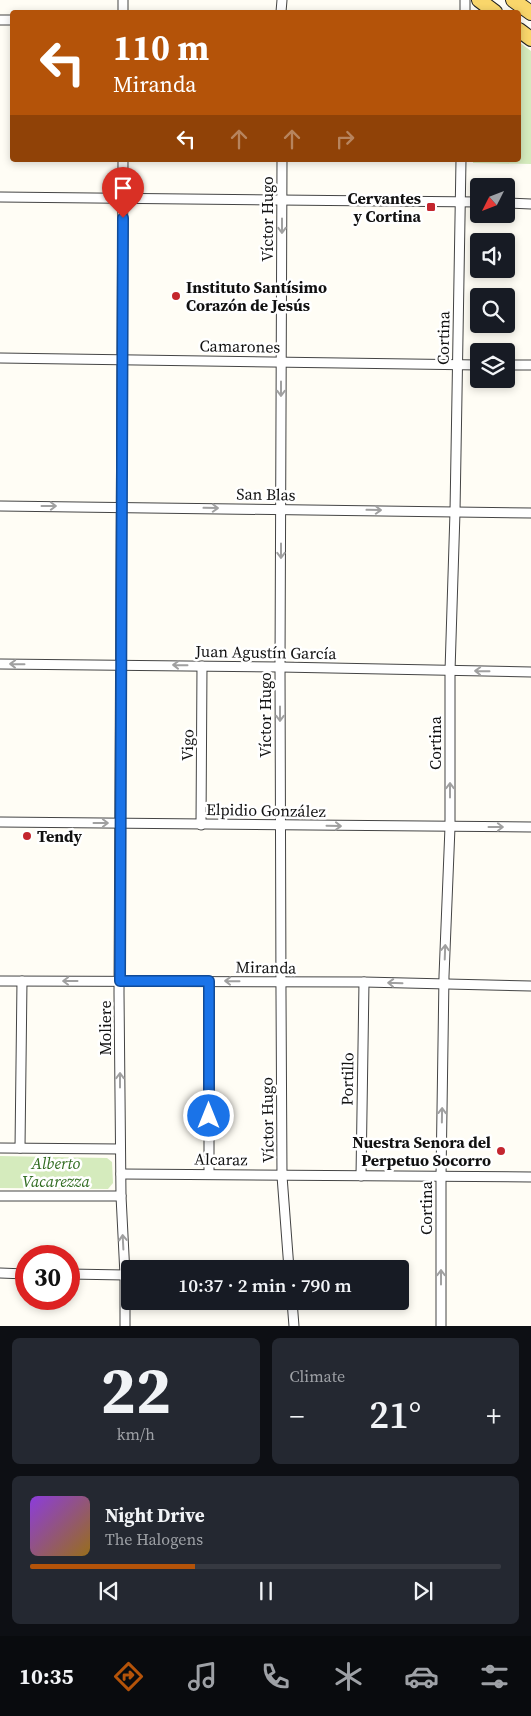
<!DOCTYPE html>
<html lang="en">
<head>
<meta charset="utf-8">
<style>
	:root { --surface:#171b24; --page:#242831; --text:#f1f3f6; --muted:#9ea1a6; --line:#363941; --accent:#b45309 }
	body { margin:0; font-family:"Source Serif 4",serif; background:var(--page); color:var(--text); height:100vh; display:flex; flex-direction:column; font-size:19px; white-space:nowrap }
	* { box-sizing:border-box; margin:0 }
	p { font-size:16px; color:var(--muted) }
	.icon { flex:none; width:28px; height:28px; fill:none; stroke:currentColor; stroke-width:2; stroke-linecap:round; stroke-linejoin:round }
	.map { position:relative; height:1326px; overflow:hidden }
	.side { display:flex; flex-direction:column; gap:12px; padding:12px; background:#0d0f14; flex:1 }
	.side>* { flex:none }
	.top-card { position:absolute; left:10px; top:10px; width:511px; height:152px; border-radius:5px; box-shadow:0 2px 8px #0003; background:#b45309; color:#fff; overflow:hidden }
	.needle { width:32px; rotate:228deg }
	.tools { position:absolute; left:470px; top:178px; display:grid; gap:10px }
	.tools a { display:grid; place-items:center; width:45px; height:45px; border-radius:5px; background:var(--surface); box-shadow:0 2px 8px #0003; font-size:25px }
	.speed { position:absolute; left:15px; top:1245px; display:flex; gap:10px; font-size:25px; font-weight:700; text-align:center }
	.speed>* { display:grid; place-content:center; width:65px; height:65px; border-radius:50%; background:var(--surface); box-shadow:0 2px 8px #0003; line-height:1 }
	.speed .limit { border:8px solid #d22; background:#fff; color:#111 }
	.pin { position:absolute; display:grid; place-items:center; width:42px; height:42px; color:#fff; margin:-51px -21px; border-radius:50% 50% 50% 0; rotate:-45deg; box-shadow:0 0 5px #0007 }
	.pin .icon { rotate:45deg }
	.me { position:absolute; width:55px; margin:-28px; rotate:0deg; stroke-linejoin:round; filter:drop-shadow(0 0 4px #0008) }
	.turn { display:flex; align-items:center; gap:18px; height:105px; padding:0 20px; font-size:22px }
	.turn .icon { width:65px; height:65px; stroke-width:2.5 }
	.turn b { display:block; font-size:35px; line-height:42px }
	.lanes { display:flex; align-items:center; height:48px; padding:0 20px; background:#0003; justify-content:center; gap:25px; direction:ltr }
	.lanes .off { opacity:.35 }
	.big { font-size:38px; font-weight:600; line-height:1.1 }
	.side .widget { flex:1; display:flex; flex-direction:column; justify-content:center; gap:8px; min-width:0; padding:0 18px; border-radius:8px; background:var(--page) }
	.side .dial { align-items:center; gap:0 }
	.dial b { font-size:65px; line-height:1 }
	.song { display:flex; align-items:center; gap:15px }
	.cover { width:60px; height:60px; border-radius:8px; background:linear-gradient(135deg,hsl(270 70% 55%),hsl(40 70% 35%)) }
	.played { height:5px; border-radius:2px; background:linear-gradient(90deg,var(--accent) 35%,var(--line) 35%) }
	.keys { display:flex; justify-content:space-around; direction:ltr }
	.heat { display:flex; justify-content:space-between; align-items:center; font-size:28px; direction:ltr }
	.side .tiles { flex:1; display:grid; gap:12px; grid-template-columns:1fr 1fr }
	.widget:last-child { grid-column:span 2 }
	.trip { position:absolute; left:121px; top:1260px; width:288px; height:50px; border-radius:5px; background:var(--surface); box-shadow:0 2px 8px #0003; font-weight:600; line-height:50px; text-align:center }
	.tab-bar { display:flex; height:80px; justify-content:space-around; align-items:center; background:#090b0e; color:var(--muted) }
	.tab-bar .icon { width:35px; height:35px }
	.tab-bar .selected { color:var(--accent) }
	.tab-bar b { font-size:22px; color:var(--text) }
	.map>svg:first-child { display:block }
	.green { fill:#d5ebbd }
	.lines { fill:none; stroke-linecap:round; stroke-linejoin:round }
	.minor-casing { stroke:#444; stroke-width:11 }
	.primary-casing { stroke:#222; stroke-width:16 }
	.minor { stroke:#fff; stroke-width:9 }
	.primary { stroke:#f9d66b; stroke-width:14 }
	.oneway { stroke:#a0a0a0 }
	.route-casing { stroke:#114b97; stroke-width:12 }
	.route { stroke:#1a73e8; stroke-width:9 }
	.poi-dot { fill:#c4262e; stroke:#fff; stroke-width:2 }
	.labels { text-anchor:middle; dominant-baseline:central; stroke-width:5; stroke-linejoin:round; paint-order:stroke }
	.poi-label { font-size:16px; font-weight:bold; fill:#111; stroke:#fff; text-anchor:end }
	.street-label { font-size:16px; fill:#111; stroke:#fff }
	.park-label { font-size:16px; font-style:italic; fill:#2f6b1f; stroke:#fff }
</style>
</head>
<body>
<div class="map">
<svg width="531" height="1326" viewBox="0 0 531 1326">
	<rect width="100%" height="100%" fill="#fffdf5"/>
	<!-- green -->
	<g class="green">
		<polygon points="519,42 531,51 531,164 473,163 473,160 519,160"/>
		<polygon points="0,1156 107,1158 112,1162 113,1183 108,1189 0,1188"/>
	</g>
	<g class="lines">
		<!-- minor casing -->
		<g class="minor-casing">
			<g id="minor">
				<polyline points="123,0 123,12"/>
				<polyline points="281,12 282,0"/>
				<polyline points="465,12 465,0"/>
				<polyline points="0,20 12,20"/>
				<polyline points="123,160 119,993 121,1196 125,1275 125,1326"/>
				<polyline points="282,160 280,667 281,995 282,1176 289,1269"/>
				<polyline points="0,197 479,202"/>
				<polyline points="506,203 531,204"/>
				<polyline points="0,358 479,365"/>
				<polyline points="506,365 531,365"/>
				<polyline points="0,506 531,513"/>
				<polyline points="0,664 280,667 531,672"/>
				<polyline points="0,822 531,827"/>
				<polyline points="201,825 202,666"/>
				<polyline points="0,981 364,982 531,986"/>
				<polyline points="0,1148 120,1149"/>
				<polyline points="20,1148 22,981"/>
				<polyline points="121,1174 531,1177"/>
				<polyline points="209,1174 209,981"/>
				<polyline points="361,1176 364,982"/>
				<polyline points="0,1196 121,1196"/>
				<polyline points="0,1273 26,1274"/>
				<polyline points="69,1274 125,1275"/>
				<polyline points="292,1301 294,1326"/>
				<polyline points="441,1326 441,1177 444,976 450,827 450,671 455,512 461,160"/>
			</g>
		</g>
		<!-- primary casing -->
		<g class="primary-casing">
			<g id="primary">
				<polyline points="479,0 495,12"/>
				<polyline points="513,0 531,13"/>
				<polyline points="519,30 531,39"/>
			</g>
		</g>
		<!-- minor -->
		<use href="#minor" class="minor"/>
		<!-- primary -->
		<use href="#primary" class="primary"/>
	</g>
	<!-- one-way arrows -->
	<defs><path id="oneway-shaft" d="M-6 0H5M1.5-3L5.5 0L1.5 3" fill="none" stroke-width="1.6" stroke-linecap="round" stroke-linejoin="round" transform="scale(1.25)"/></defs>
	<g class="oneway">
		<use href="#oneway-shaft" transform="translate(282 226) rotate(90)"/>
		<use href="#oneway-shaft" transform="translate(281 389) rotate(90)"/>
		<use href="#oneway-shaft" transform="translate(49 506)"/>
		<use href="#oneway-shaft" transform="translate(211 508) rotate(1)"/>
		<use href="#oneway-shaft" transform="translate(374 510) rotate(1)"/>
		<use href="#oneway-shaft" transform="translate(281 551) rotate(90)"/>
		<use href="#oneway-shaft" transform="translate(17 664) rotate(-179)"/>
		<use href="#oneway-shaft" transform="translate(180 665) rotate(-179)"/>
		<use href="#oneway-shaft" transform="translate(482 671) rotate(-179)"/>
		<use href="#oneway-shaft" transform="translate(280 714) rotate(90)"/>
		<use href="#oneway-shaft" transform="translate(450 790) rotate(-90)"/>
		<use href="#oneway-shaft" transform="translate(101 823)"/>
		<use href="#oneway-shaft" transform="translate(334 826) rotate(1)"/>
		<use href="#oneway-shaft" transform="translate(496 827)"/>
		<use href="#oneway-shaft" transform="translate(445 952) rotate(-88)"/>
		<use href="#oneway-shaft" transform="translate(70 981) rotate(180)"/>
		<use href="#oneway-shaft" transform="translate(232 981) rotate(-179)"/>
		<use href="#oneway-shaft" transform="translate(395 983) rotate(-178)"/>
		<use href="#oneway-shaft" transform="translate(120 1080) rotate(-90)"/>
		<use href="#oneway-shaft" transform="translate(442 1115) rotate(-89)"/>
		<use href="#oneway-shaft" transform="translate(123 1242) rotate(-93)"/>
		<use href="#oneway-shaft" transform="translate(441 1277) rotate(-90)"/>
	</g>
	<g class="lines">
		<!-- route casing -->
		<g class="route-casing">
			<polyline id="route" points="123,218 120,981 209,981 209,1116"/>
		</g>
		<!-- route -->
		<use href="#route" class="route"/>
	</g>
	<!-- markers -->
	<g class="poi-dot">
		<rect x="426" y="202" width="10" height="10" rx="2.5"/>
		<circle cx="176" cy="296" r="5"/>
		<circle cx="27" cy="836" r="5"/>
		<circle cx="501" cy="1151" r="5"/>
	</g>
	<g class="labels">
		<!-- poi labels -->
		<g class="poi-label">
			<text x="421" y="198">Cervantes<tspan x="421" dy="18">y Cortina</tspan></text>
			<text x="186" y="287" text-anchor="start">Instituto Santísimo<tspan x="186" dy="18">Corazón de Jesús</tspan></text>
			<text x="37" y="836" text-anchor="start">Tendy</text>
			<text x="491" y="1142">Nuestra Senora del<tspan x="491" dy="18">Perpetuo Socorro</tspan></text>
		</g>
		<!-- street labels -->
		<g class="street-label">
			<text transform="translate(267 219) rotate(-90)">Víctor Hugo</text>
			<text transform="translate(443 338) rotate(-89)">Cortina</text>
			<text transform="translate(240 346) rotate(1)">Camarones</text>
			<text transform="translate(266 494) rotate(1)">San Blas</text>
			<text transform="translate(266 652) rotate(1)">Juan Agustín García</text>
			<text transform="translate(265 715) rotate(-90)">Víctor Hugo</text>
			<text transform="translate(435 743) rotate(-90)">Cortina</text>
			<text transform="translate(187 745) rotate(-89)">Vigo</text>
			<text transform="translate(266 810) rotate(1)">Elpidio González</text>
			<text transform="translate(266 967) rotate(1)">Miranda</text>
			<text transform="translate(105 1028) rotate(-90)">Moliere</text>
			<text transform="translate(347 1079) rotate(-89)">Portillo</text>
			<text transform="translate(267 1120) rotate(-91)">Víctor Hugo</text>
			<text transform="translate(221 1159) rotate(1)">Alcaraz</text>
			<text transform="translate(426 1208) rotate(-90)">Cortina</text>
		</g>
		<!-- park labels -->
		<g class="park-label">
			<text x="56" y="1163">Alberto<tspan x="56" dy="18">Vacarezza</tspan></text>
		</g>
	</g>
</svg>
<div class="tools">
<a><svg class="needle" viewBox="-14 -14 28 28"><path d="M0-13l5 13h-10z" fill="#e53935"/><path d="M0 13l5-13h-10z" fill="#9ea1a6"/></svg></a>
<a><svg class="icon" aria-label="sound" viewBox="0 0 24 24"><path d="M4 9h4l5-4v14l-5-4H4zM17 9q2 3 0 6"/></svg></a>
<a><svg class="icon" aria-label="search" viewBox="0 0 24 24"><circle cx="10" cy="10" r="6"/><path d="M15 15l6 6"/></svg></a>
<a><svg class="icon" aria-label="layers" viewBox="0 0 24 24"><path d="M12 4l9 5-9 5-9-5zM3 14l9 5 9-5"/></svg></a>
</div>
<div class="speed"><div class="limit">30</div></div>
<div class="pin" style="left:123px;top:218px;background:#d93025"><svg class="icon" aria-label="arrive" viewBox="0 0 24 24"><path d="M6 21V4h12l-3 4 3 4H6"/></svg></div>
<svg class="me" style="left:209px;top:1116px" viewBox="-20 -20 40 40"><circle r="17" fill="#1a73e8" stroke="#fff" stroke-width="3"/><path d="M0-11L8 9 0 5-8 9z" fill="#fff"/></svg>
<div class="trip">10:37 · 2 min · 790 m</div>
<div class="top-card">
<div class="turn"><svg class="icon" aria-label="left" viewBox="0 0 24 24"><path d="M17 20v-9H6M10 6l-5 5 5 5"/></svg><div><b>110 m</b>Miranda</div></div>
<div class="lanes"><svg class="icon" aria-label="left" viewBox="0 0 24 24"><path d="M17 20v-9H6M10 6l-5 5 5 5"/></svg><svg class="icon off" aria-label="ahead" viewBox="0 0 24 24"><path d="M12 20V5M6 11l6-6 6 6"/></svg><svg class="icon off" aria-label="ahead" viewBox="0 0 24 24"><path d="M12 20V5M6 11l6-6 6 6"/></svg><svg class="icon off" aria-label="right" viewBox="0 0 24 24"><path d="M7 20v-9h11M14 6l5 5-5 5"/></svg></div>
</div>
</div>
<section class="side">
<div class="tiles">
<div class="widget dial"><b>22</b><p>km/h</p></div>
<div class="widget"><p>Climate</p>
<div class="heat"><a>−</a><b class="big">21°</b><a>+</a></div>
</div>
<div class="widget">
<div class="song"><i class="cover"></i><div><b>Night Drive</b><p>The Halogens</p></div></div>
<div class="played"></div>
<div class="keys"><svg class="icon" aria-label="previous" viewBox="0 0 24 24"><path d="M18 5L8 12l10 7zM5 5v14"/></svg><svg class="icon" aria-label="pause" viewBox="0 0 24 24"><path d="M8 5v14M16 5v14"/></svg><svg class="icon" aria-label="next" viewBox="0 0 24 24"><path d="M6 5l10 7-10 7zM19 5v14"/></svg></div>
</div>
</div>
</section>
<nav class="tab-bar">
<b>10:35</b>
<svg class="icon selected" aria-label="directions" viewBox="0 0 24 24"><path d="M12 3l9 9-9 9-9-9zM9 14v-3h6M13 9l2 2-2 2"/></svg>
<svg class="icon" aria-label="music" viewBox="0 0 24 24"><path d="M9 18V5l10-2v13"/><circle cx="6" cy="18" r="3"/><circle cx="16" cy="16" r="3"/></svg>
<svg class="icon" aria-label="phone" viewBox="0 0 24 24"><path d="M5 4h4l2 5-3 2q2 4 5 5l2-3 5 2v4C11 20 4 13 5 4z"/></svg>
<svg class="icon" aria-label="climate" viewBox="0 0 24 24"><path d="M12 3v18M4 7l16 10M4 17L20 7"/></svg>
<svg class="icon" aria-label="car" viewBox="0 0 24 24"><path d="M5 17H2v-5l4-1 3-4h7l3 4 3 1v5h-3M9 17h6M6 11h13"/><circle cx="7" cy="17" r="2"/><circle cx="17" cy="17" r="2"/></svg>
<svg class="icon" aria-label="filters" viewBox="0 0 24 24"><path d="M4 7h16M4 17h16"/><circle cx="9" cy="7" r="2"/><circle cx="15" cy="17" r="2"/></svg>
</nav>
</body>
</html>
